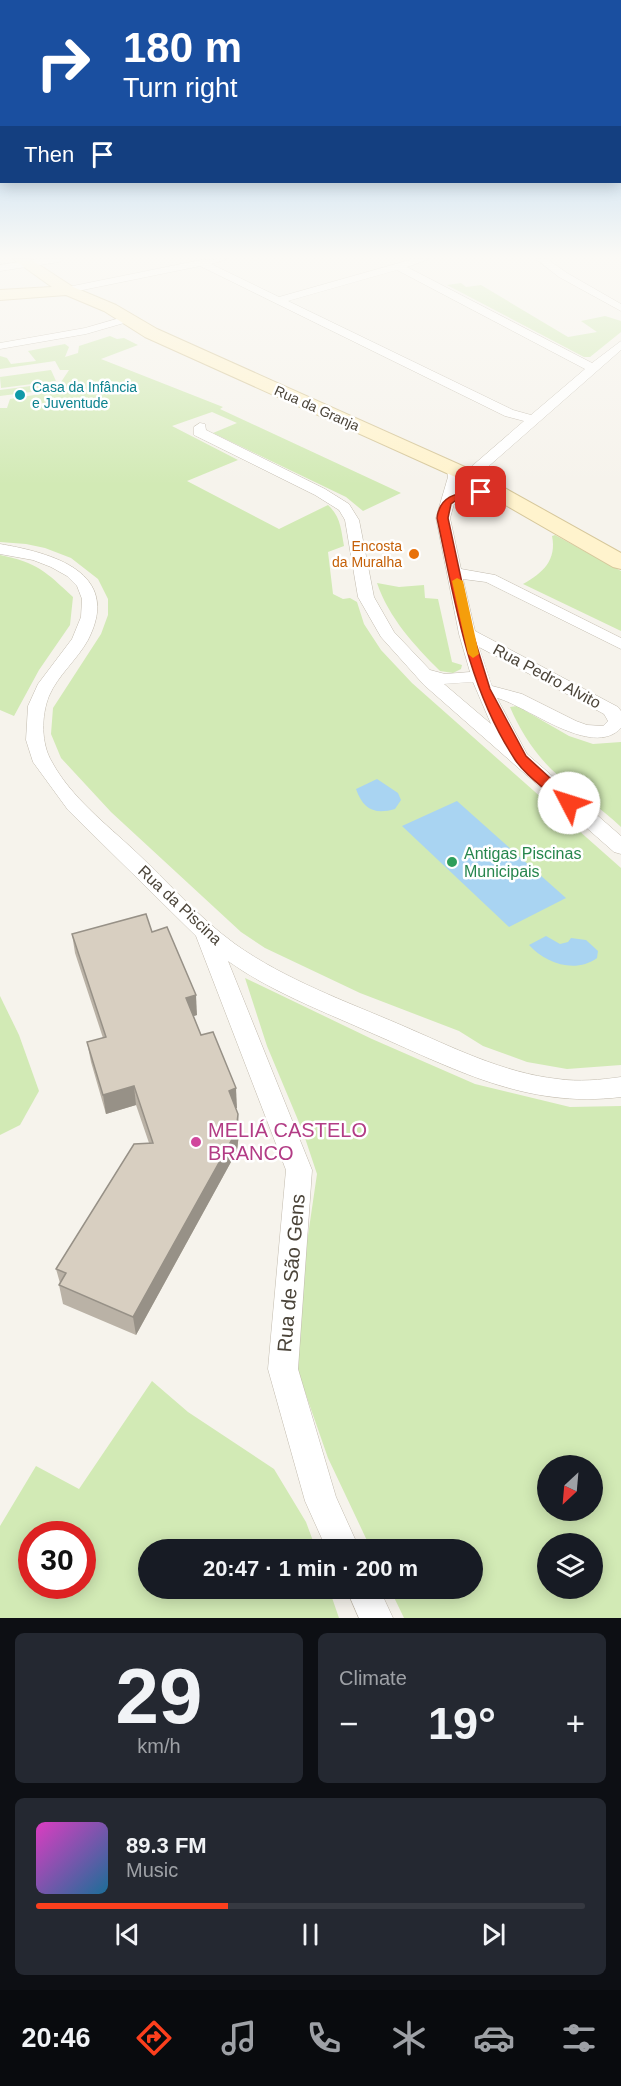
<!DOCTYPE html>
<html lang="en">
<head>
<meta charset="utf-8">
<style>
	:root { --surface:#171b24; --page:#242831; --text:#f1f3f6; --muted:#9ea1a6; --line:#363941; --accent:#fc3f1d }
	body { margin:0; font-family:Arial,sans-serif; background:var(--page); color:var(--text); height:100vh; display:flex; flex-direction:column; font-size:22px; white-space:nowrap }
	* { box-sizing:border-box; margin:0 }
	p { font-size:20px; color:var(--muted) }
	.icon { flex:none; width:33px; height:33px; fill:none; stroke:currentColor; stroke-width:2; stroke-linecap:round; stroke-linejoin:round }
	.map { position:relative; height:1618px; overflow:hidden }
	.details { display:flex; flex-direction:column; gap:15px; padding:15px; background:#0d0f14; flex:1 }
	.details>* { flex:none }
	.hud { position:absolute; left:0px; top:0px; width:621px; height:183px; box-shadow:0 3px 15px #0003; background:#1a4fa0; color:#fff; overflow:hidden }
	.needle { width:39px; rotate:206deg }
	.controls { position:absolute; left:537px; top:1455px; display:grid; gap:12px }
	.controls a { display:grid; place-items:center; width:66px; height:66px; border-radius:50%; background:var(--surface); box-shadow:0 3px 15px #0003; font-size:30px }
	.speed { position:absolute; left:18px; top:1521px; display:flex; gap:12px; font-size:30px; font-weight:700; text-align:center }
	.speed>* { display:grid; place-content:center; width:78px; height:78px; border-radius:50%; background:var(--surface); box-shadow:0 3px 15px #0003; line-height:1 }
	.speed .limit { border:9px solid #d22; background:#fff; color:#111 }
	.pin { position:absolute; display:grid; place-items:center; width:51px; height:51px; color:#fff; margin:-26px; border-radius:12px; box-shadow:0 3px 9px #0006 }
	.me { position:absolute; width:66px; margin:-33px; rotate:310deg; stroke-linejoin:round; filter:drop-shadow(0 0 4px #0008) }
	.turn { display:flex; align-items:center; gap:21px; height:126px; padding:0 24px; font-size:27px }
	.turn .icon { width:78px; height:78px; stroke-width:2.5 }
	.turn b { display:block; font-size:42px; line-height:51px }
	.then { display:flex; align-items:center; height:57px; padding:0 24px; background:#0003; gap:12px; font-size:22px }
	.big { font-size:45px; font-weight:600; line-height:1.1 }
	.details .widget { flex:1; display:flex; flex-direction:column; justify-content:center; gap:9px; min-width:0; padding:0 21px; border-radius:9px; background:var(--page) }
	.details .dial { align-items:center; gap:0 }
	.dial b { font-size:78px; line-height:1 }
	.song { display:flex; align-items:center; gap:18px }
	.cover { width:72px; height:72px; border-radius:9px; background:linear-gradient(135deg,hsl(310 70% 55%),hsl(200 70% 35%)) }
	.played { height:6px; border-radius:3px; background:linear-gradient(90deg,var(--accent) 35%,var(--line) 35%) }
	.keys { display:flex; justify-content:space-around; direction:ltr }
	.heat { display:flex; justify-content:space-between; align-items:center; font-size:33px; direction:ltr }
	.details .tiles { flex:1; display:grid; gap:15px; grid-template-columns:1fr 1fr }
	.widget:last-child { grid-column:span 2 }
	.trip { position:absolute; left:138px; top:1539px; width:345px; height:60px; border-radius:30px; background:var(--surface); box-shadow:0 3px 15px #0003; font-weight:600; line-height:60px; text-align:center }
	.tab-bar { display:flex; height:96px; justify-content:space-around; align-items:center; background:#090b0e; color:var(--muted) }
	.tab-bar .icon { width:42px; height:42px }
	.tab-bar .active { color:var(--accent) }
	.tab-bar b { font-size:27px; color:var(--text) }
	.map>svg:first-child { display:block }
	.green { fill:#d2eab5; fill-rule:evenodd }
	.water { fill:#a9d4f2 }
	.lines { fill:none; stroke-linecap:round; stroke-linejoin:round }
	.street-casing { stroke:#c2bbae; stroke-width:1 }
	.secondary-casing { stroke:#d6c79b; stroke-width:2 }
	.street { fill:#fff; fill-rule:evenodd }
	.secondary { fill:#fff3cd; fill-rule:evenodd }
	.wall { fill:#bab2a6 }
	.shaded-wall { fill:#979187 }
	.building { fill:#d8cfc1; stroke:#979187; stroke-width:1.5 }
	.route { fill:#fc3f1d; stroke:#a42913; stroke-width:1.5 }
	.slow { fill:#f59e0b }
	.culture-dot { fill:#0f9aa8; stroke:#fff; stroke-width:2 }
	.food-dot { fill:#e8710a; stroke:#fff; stroke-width:2 }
	.leisure-dot { fill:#2e9e5b; stroke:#fff; stroke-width:2 }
	.hotel-dot { fill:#d1479c; stroke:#fff; stroke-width:2 }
	.labels { text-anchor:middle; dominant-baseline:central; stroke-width:5; stroke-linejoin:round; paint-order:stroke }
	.far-culture-label { font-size:14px; fill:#0d838f; stroke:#fff; text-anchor:start }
	.far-street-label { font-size:14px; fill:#4b4439; stroke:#fff }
	.far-food-label { font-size:14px; fill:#c56008; stroke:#fff; text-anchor:end }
	.street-label { font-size:16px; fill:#4b4439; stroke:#fff }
	.leisure-label { font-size:16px; fill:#27864d; stroke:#fff; text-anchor:start }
	.near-hotel-label { font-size:20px; fill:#b23c85; stroke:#fff; text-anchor:start }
	.near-street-label { font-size:20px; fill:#4b4439; stroke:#fff }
</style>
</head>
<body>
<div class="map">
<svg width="621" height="1618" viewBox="0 0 621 1618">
	<rect width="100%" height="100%" fill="#f6f3ec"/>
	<!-- green -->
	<g class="green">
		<polygon points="461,283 466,287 481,285 568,337 597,332 581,321 605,316 621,321 621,332 590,357 584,357 447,285"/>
		<path d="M110 336 117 339 124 338 138 345 101 359 223 407 220 409 401 493 363 511 346 497 213 433 237 423 212 412 172 426 238 460 187 481 279 529 328 505C341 517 341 530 344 546L328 552 333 594 343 599 350 598 357 602 364 624 381 650 412 683 621 868V1065L567 1069 527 1062 483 1046 459 1031 360 993 265 948 241 932 111 812 61 758 51 734 53 708 101 634 108 615V599L98 579 71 558 45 548 26 544 0 542V408H7L10 399 40 394 39 391 0 396V390L61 382 69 370H60L55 361 0 369V356L7 358 11 364 36 361 28 351 65 344 69 347 65 357 78 353 79 346Z"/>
		<polygon points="51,370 56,381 1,388 0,377"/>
		<path d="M555 535 621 571V631L523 584C543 573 557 560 552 536Z"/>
		<path d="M0 555C38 563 45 571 73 597L70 625 39 670 14 716 0 710Z"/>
		<path d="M377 583 399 587 424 585 425 598 438 599 452 662 462 665 461 669 453 673 440 671C414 645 389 618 377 583Z"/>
		<path d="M517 706 569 736 593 744 621 742V827C601 808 579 794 559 776 538 759 520 731 510 707Z"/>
		<path d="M245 978 372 1039 475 1084 570 1107 621 1106V1618H404L390 1589 472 1588V1550L371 1549 328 1458 297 1369 306 1249 317 1174 303 1132 267 1046ZM548 1466H592V1510H548ZM548 1544H592V1588H548Z"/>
		<polygon points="0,996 19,1035 39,1091 20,1125 0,1135"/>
		<path d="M152 1381 188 1412 274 1469 306 1522 316 1549 148 1550V1588L329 1589 339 1618H0V1526L36 1466 79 1489ZM32 1534H82V1586H32Z"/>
	</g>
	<!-- water -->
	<g class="water">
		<path d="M377 779 398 793 401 800 395 809C374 815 363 809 356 789Z"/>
		<polygon points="457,801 566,898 509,927 402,826"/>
		<path d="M546 936 560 944 568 942 571 938 586 940 598 951 597 958C575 974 545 963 529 945Z"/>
	</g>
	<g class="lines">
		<!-- street casing -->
		<g class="street-casing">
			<g id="street">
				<polygon points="40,259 64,259 59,262 0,271 0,265"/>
				<path d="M227 259 211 264 279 297 413 259H429L407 267 592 363 621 341V350L474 479H464L462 476 464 473 524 421 505 416 200 266 68 293 63 290 68 287 201 260ZM397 270 585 369 531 415 513 410 288 301Z"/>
				<polygon points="536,259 547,259 567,273 621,304 621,311 559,277"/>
				<polygon points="127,316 133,319 131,321 86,334 0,349 0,343 85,328"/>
				<path d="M200 423 205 424 206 430 325 489 349 504 359 520 374 597 394 632 430 670 445 674 470 672 459 634 436 518 448 477 447 470 454 466 461 470 462 477 458 492 478 488 503 490 505 493 503 496 472 497 454 504 450 518 461 569 495 575 621 638V649L486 582 463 579 475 631 618 707 621 711V728C592 759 528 706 497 698L527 754 621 836V854L614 852 424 685 381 637 358 597 345 520 339 510 315 495 194 435V427ZM479 647 604 714 608 721 603 726 587 725 576 721 522 694 492 686ZM473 682 491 724 444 684Z"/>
				<path d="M0 544C52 553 123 572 88 640 77 660 58 675 49 696 41 716 41 744 52 762 71 797 106 824 135 851 168 882 198 917 235 944 286 980 345 1001 401 1025 452 1047 503 1073 558 1079 579 1082 600 1080 621 1077V1097C525 1109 453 1068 367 1031 320 1010 270 991 228 961L312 1170 298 1369 336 1497 360 1550H327L305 1501 268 1369 286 1170 196 936 68 810 33 762 26 740 28 706 38 684 72 639 81 617 82 599 77 586 67 576 51 567 33 560 0 554Z"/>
				<polygon points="346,1588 379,1588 393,1618 359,1618"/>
			</g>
		</g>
		<!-- secondary casing -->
		<g class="secondary-casing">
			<polygon id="secondary" points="13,259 30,259 73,287 116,305 157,329 476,472 621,553 621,569 613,567 462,480 145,337 104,311 66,295 0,300 0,290 52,287"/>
		</g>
		<!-- street -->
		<use href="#street" class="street"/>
		<!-- secondary -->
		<use href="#secondary" class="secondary"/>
	</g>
	<!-- wall -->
	<polygon class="wall" points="152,932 197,1015 193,1016 201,1035 237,1108 236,1108 239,1133 237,1151 136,1335 63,1304 59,1285 60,1283 56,1269 149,1143 136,1105 106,1114 91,1062 87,1042 103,1038 75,953 72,934"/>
	<!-- shaded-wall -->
	<g class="shaded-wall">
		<polygon points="196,995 197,1015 188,1018 186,998"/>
		<polygon points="134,1086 136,1105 106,1114 103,1095"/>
		<polygon points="236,1088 237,1108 230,1110 229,1091"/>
		<polygon points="238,1114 239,1133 237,1151 136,1335 133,1317"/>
	</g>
	<!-- building -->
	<polygon class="building" points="146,914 152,932 167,927 196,995 186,998 201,1035 213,1032 236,1088 229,1091 238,1114 236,1132 133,1317 59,1285 66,1273 56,1269 134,1144 153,1143 134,1086 103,1095 87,1042 106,1037 72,934"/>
	<!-- sky -->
	<linearGradient id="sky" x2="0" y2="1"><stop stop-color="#8fc1ec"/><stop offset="0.53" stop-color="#fbfaf6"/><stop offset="1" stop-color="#fbfaf6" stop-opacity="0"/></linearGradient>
	<rect width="621" height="485" fill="url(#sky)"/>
	<!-- route -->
	<path class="route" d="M481 489 486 492 485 495 458 499 451 504 448 518 473 634 490 689 526 756 574 800 576 803 574 806H564C550 792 524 775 514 758 467 686 455 601 437 518 440 493 461 493 481 489Z"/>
	<!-- slow -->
	<polygon class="slow" points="457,578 463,581 479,654 473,658 468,654 452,581"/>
	<!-- markers -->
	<circle class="culture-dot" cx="20" cy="395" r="6"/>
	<circle class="food-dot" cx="414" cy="554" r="6"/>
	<circle class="leisure-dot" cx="452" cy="862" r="6"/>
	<circle class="hotel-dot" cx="196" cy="1142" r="6"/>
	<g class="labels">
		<!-- far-culture labels -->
		<g class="far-culture-label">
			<text x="32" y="387">Casa da Infância<tspan x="32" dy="16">e Juventude</tspan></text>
		</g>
		<!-- far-street labels -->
		<g class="far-street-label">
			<text transform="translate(317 408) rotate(24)">Rua da Granja</text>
		</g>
		<!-- far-food labels -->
		<g class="far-food-label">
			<text x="402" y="546">Encosta<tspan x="402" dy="16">da Muralha</tspan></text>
		</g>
		<!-- street labels -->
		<g class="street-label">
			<text transform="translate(547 676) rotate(28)">Rua Pedro Alvito</text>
			<text transform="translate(180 905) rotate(43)">Rua da Piscina</text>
		</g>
		<!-- leisure labels -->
		<g class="leisure-label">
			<text x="464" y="853">Antigas Piscinas<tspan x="464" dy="18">Municipais</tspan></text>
		</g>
		<!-- near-hotel labels -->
		<g class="near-hotel-label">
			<text x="208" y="1130">MELIÁ CASTELO<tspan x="208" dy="23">BRANCO</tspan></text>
		</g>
		<!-- near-street labels -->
		<g class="near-street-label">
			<text transform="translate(291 1273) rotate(-85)">Rua de São Gens</text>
		</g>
	</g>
</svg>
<div class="controls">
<a><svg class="needle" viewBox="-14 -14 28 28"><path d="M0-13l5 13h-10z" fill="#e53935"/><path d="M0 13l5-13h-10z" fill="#9ea1a6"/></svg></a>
<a><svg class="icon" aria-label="layers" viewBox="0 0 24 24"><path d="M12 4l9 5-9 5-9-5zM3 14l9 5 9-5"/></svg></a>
</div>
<div class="speed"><div class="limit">30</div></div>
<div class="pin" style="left:481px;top:492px;background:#d93025"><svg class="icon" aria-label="arrive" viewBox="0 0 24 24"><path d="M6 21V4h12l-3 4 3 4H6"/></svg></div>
<svg class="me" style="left:569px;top:803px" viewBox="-20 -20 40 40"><circle r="19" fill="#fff"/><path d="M0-13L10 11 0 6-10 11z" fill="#fc3f1d"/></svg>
<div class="trip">20:47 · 1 min · 200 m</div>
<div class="hud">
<div class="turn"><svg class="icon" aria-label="right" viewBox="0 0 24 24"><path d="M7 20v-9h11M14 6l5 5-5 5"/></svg><div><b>180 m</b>Turn right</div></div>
<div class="then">Then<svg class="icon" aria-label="arrive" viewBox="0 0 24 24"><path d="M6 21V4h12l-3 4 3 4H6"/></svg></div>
</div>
</div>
<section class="details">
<div class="tiles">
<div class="widget dial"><b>29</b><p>km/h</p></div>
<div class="widget"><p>Climate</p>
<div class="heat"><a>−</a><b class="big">19°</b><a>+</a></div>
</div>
<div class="widget">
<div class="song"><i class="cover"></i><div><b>89.3 FM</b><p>Music</p></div></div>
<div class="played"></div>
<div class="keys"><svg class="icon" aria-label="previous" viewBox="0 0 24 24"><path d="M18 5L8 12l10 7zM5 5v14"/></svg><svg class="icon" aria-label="pause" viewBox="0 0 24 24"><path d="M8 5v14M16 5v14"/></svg><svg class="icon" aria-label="next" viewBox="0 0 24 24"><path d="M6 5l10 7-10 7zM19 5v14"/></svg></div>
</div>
</div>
</section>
<nav class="tab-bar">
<b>20:46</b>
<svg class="icon active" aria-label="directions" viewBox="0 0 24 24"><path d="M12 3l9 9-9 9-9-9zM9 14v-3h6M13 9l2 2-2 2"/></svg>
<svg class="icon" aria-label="music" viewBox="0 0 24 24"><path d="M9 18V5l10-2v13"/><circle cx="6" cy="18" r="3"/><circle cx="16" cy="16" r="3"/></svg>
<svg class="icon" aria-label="phone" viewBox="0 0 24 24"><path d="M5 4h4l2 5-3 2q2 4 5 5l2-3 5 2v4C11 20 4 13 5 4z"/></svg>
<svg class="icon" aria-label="climate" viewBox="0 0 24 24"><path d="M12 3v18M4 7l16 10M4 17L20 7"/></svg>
<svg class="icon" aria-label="car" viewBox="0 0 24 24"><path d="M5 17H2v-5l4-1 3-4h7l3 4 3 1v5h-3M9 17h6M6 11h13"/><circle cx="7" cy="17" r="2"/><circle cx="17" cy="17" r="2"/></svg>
<svg class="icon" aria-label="filters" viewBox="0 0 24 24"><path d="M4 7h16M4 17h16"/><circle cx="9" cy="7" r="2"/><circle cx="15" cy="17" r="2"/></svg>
</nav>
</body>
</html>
